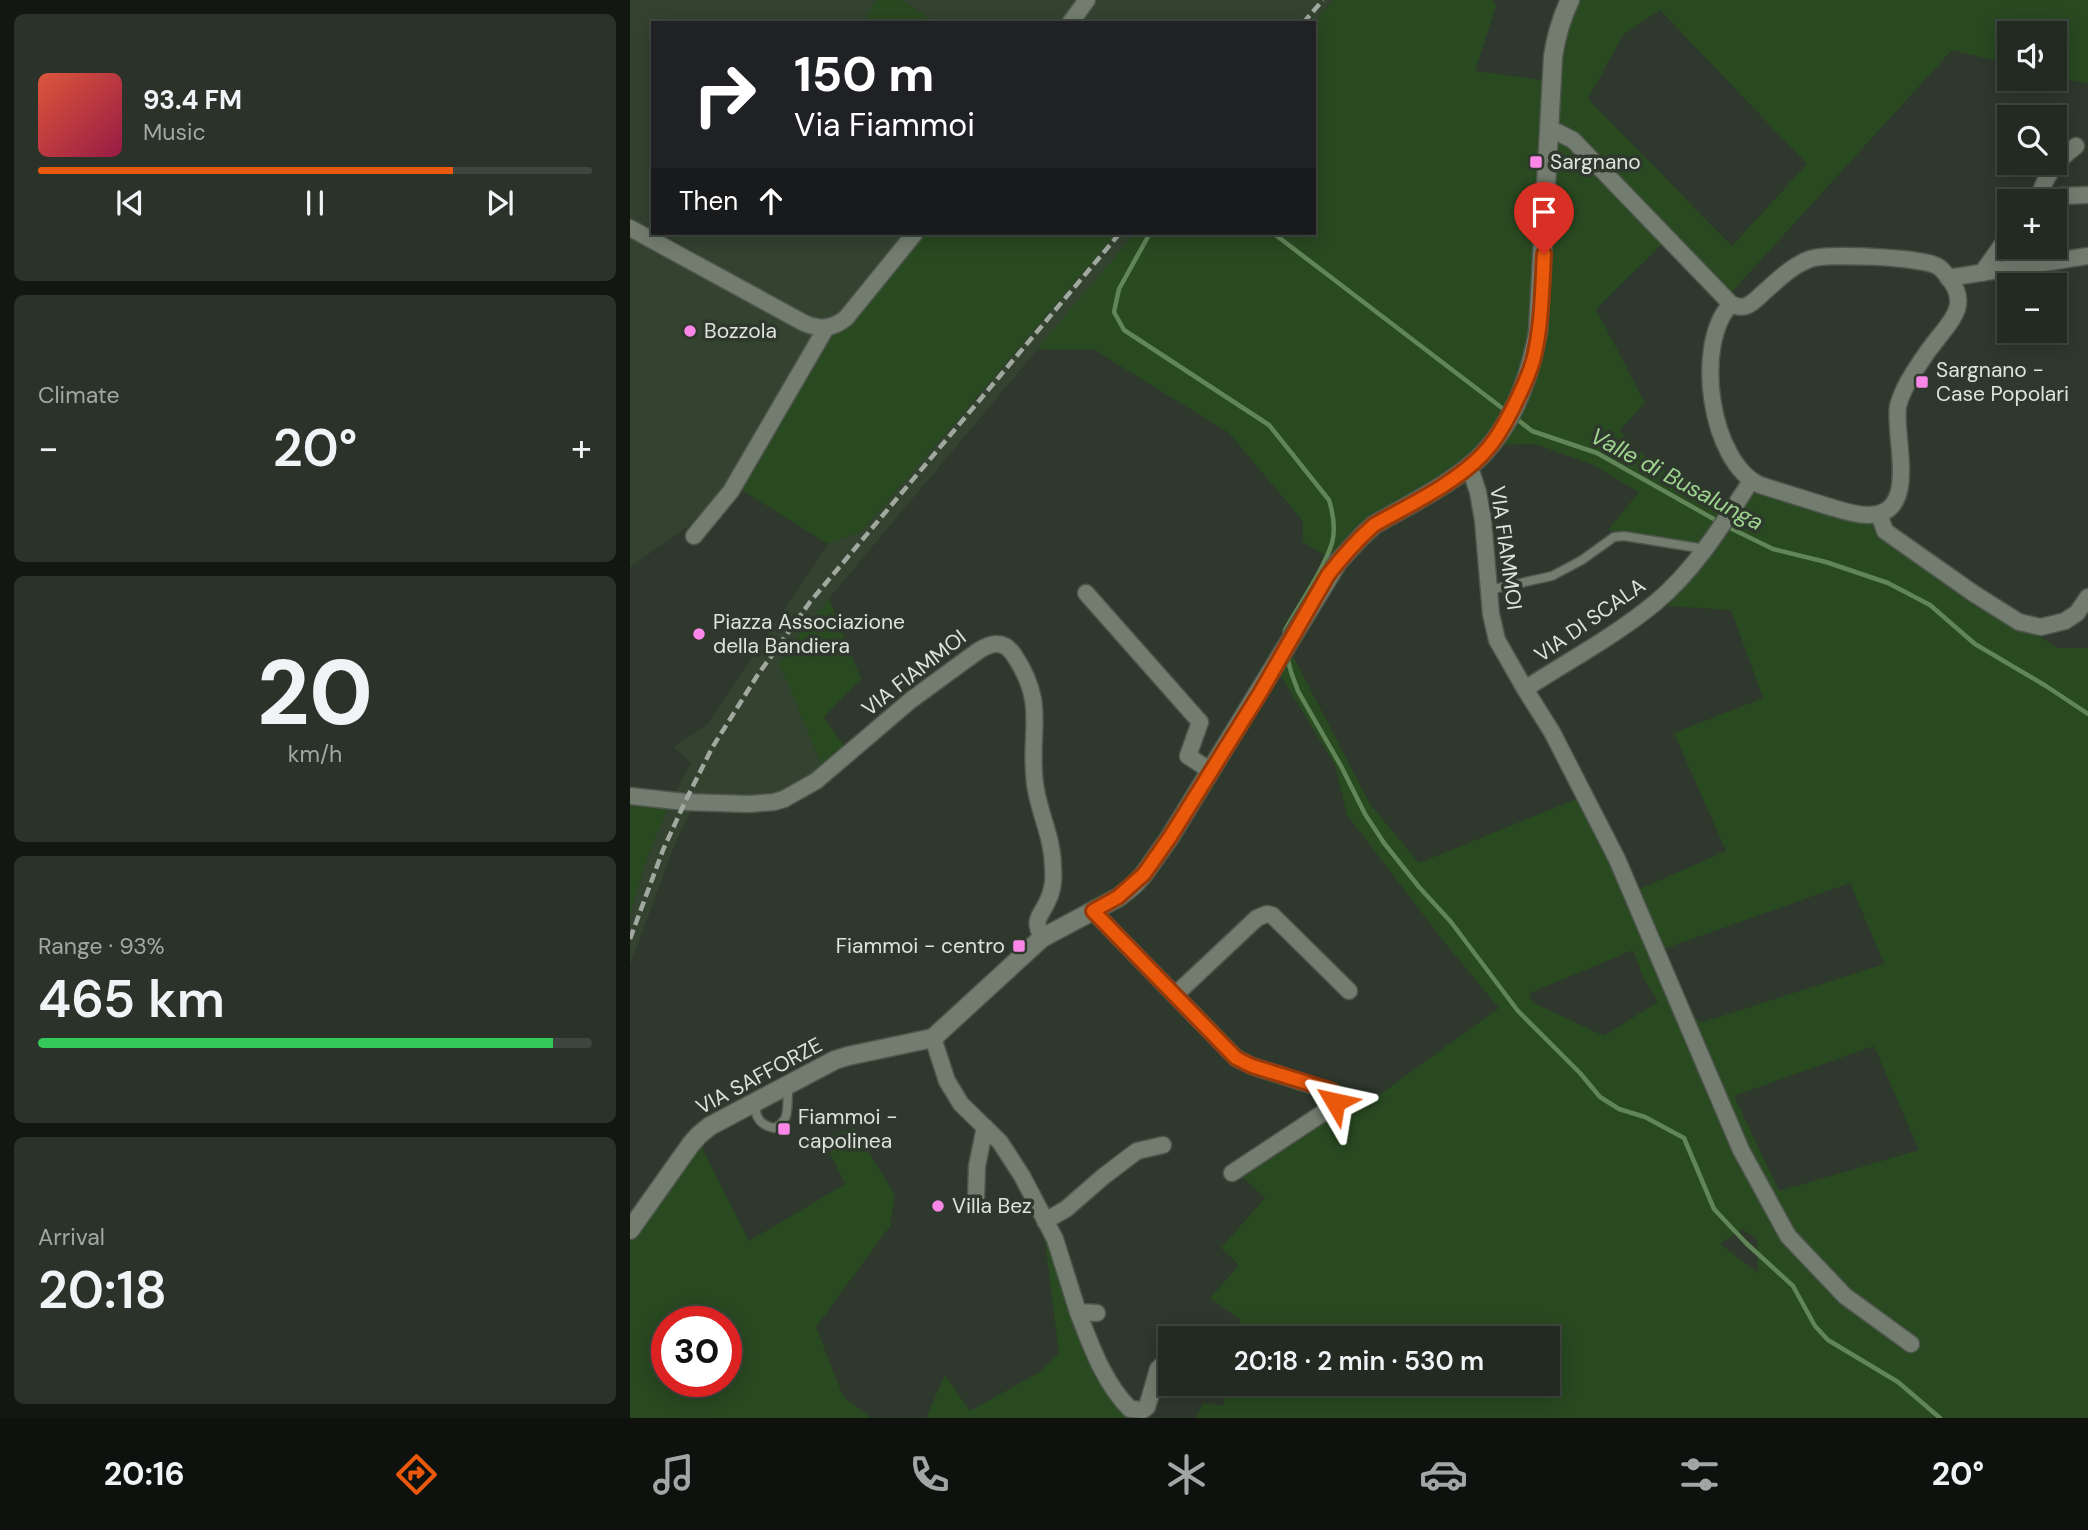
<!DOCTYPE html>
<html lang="en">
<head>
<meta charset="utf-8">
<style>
	:root { --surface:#222a21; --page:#2a322a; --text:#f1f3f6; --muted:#a2a7a5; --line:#3f463f; --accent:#ea580c }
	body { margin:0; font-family:"DM Sans",sans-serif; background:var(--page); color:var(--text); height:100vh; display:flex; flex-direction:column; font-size:26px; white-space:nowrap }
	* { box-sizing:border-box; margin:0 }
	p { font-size:23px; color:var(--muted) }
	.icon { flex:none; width:38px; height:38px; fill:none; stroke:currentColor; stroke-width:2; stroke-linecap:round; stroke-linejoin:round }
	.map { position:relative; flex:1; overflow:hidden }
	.drawer { display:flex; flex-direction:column; gap:14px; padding:14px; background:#131712; width:630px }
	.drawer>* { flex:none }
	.banner { position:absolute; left:21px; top:21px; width:665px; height:214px; border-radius:0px; box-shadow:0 4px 18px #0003,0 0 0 2px var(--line); background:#202124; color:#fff; overflow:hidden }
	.tools { position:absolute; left:1367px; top:21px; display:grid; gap:14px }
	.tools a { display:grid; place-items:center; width:70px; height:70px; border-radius:0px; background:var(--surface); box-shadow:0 4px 18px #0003,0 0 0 2px var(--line); font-size:35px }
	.speed { position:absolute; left:21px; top:1306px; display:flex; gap:14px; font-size:35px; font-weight:700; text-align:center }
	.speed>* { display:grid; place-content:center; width:91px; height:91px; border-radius:50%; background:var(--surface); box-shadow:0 4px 18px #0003,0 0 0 2px var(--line); line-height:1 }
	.speed .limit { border:10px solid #d22; background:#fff; color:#111 }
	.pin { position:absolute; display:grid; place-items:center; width:60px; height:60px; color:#fff; margin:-72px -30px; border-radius:50% 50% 50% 0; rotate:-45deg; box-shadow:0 0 7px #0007 }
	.pin .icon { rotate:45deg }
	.me { position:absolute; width:77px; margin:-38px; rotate:306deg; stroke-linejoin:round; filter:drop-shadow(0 0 5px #0008) }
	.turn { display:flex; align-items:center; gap:24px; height:147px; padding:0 28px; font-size:32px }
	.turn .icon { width:91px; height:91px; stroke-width:2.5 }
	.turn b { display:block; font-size:49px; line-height:60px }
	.then { display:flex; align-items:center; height:66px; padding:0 28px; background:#0003; gap:14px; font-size:26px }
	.big { font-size:52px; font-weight:600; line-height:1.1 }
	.drawer .tile { flex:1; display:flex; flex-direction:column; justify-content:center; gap:10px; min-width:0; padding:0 24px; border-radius:10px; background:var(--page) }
	.drawer .dial { align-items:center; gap:0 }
	.dial b { font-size:91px; line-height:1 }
	.song { display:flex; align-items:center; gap:21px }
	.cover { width:84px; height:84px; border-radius:10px; background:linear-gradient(135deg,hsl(10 70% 55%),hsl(340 70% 35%)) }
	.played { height:7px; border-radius:4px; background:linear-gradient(90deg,var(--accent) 75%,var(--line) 75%) }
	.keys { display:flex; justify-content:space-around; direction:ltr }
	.heat { display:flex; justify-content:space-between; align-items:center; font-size:38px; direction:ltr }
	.charge { height:10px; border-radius:5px; background:linear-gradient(90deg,#34c759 93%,var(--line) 0) }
	.trip { position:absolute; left:528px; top:1326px; width:402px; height:70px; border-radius:0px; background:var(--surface); box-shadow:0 4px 18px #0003,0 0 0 2px var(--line); font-weight:600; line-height:70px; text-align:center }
	.menu { display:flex; height:112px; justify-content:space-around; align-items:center; background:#0e110d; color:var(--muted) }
	.menu .icon { width:49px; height:49px }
	.menu .current { color:var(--accent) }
	.menu b { font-size:32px; color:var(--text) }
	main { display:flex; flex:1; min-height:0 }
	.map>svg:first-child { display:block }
	.built { fill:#344230 }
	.green { fill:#294921; fill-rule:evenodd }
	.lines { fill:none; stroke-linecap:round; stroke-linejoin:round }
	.stream { stroke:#618557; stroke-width:4.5 }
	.service-casing { stroke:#4e564c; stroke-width:11 }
	.minor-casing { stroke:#4e564c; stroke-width:19 }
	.tertiary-casing { stroke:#4e564c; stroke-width:21 }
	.service { stroke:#727d6f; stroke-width:8 }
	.minor { stroke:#727d6f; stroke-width:16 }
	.tertiary { stroke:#727d6f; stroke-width:18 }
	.rail { stroke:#a1a89f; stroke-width:4.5; stroke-dasharray:10 5; stroke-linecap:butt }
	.route-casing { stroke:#983908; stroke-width:18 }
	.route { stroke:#ea580c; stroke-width:12 }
	.poi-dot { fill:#fa87e7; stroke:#2e382c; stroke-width:2.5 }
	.labels { text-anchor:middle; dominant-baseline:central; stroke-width:7; stroke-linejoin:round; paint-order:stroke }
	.poi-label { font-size:21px; fill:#dee4dc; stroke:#2e382c; text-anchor:start }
	.street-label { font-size:21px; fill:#dee4dc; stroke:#2e382c }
	.water-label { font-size:23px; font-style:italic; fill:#9ed48f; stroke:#2e382c }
</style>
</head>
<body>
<main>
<section class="drawer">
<div class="tile">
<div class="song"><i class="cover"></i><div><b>93.4 FM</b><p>Music</p></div></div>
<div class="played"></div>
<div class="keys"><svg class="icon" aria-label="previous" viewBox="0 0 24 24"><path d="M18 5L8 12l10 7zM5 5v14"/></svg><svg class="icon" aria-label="pause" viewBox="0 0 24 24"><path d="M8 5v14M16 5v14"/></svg><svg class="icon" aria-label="next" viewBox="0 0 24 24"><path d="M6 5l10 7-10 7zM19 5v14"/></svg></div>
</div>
<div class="tile"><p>Climate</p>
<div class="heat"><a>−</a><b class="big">20°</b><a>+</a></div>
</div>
<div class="tile dial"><b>20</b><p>km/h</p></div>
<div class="tile"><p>Range · 93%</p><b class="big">465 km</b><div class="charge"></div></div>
<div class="tile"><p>Arrival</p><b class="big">20:18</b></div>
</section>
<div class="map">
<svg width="1458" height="1418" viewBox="0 0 1458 1418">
	<rect width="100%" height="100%" fill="#2e382c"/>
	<!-- built -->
	<g class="built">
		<polygon points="0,0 246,0 233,23 23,23 23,231 6,224 93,270 45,240 27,233 277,233 107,487 67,520 0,567"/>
		<polygon points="272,0 703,0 684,23 306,23"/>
		<polygon points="487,233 505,233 170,633 149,663 194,770 140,799 68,795 45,844 0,965 0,916 15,863 40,803 61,763 44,747 78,723 198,544 231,532"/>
	</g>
	<!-- green -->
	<g class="green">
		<polygon points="246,0 272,0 306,23 233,23"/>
		<path d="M703 0H863L866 6 845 71 929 82 935 28 948 0H1458V84L1425 76 1424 33H1379V64L1322 50 1100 294 1040 236 966 309 1015 403 990 430 1006 450 1045 477 1108 505 1122 487 1245 524 1427 648H1458V1418H567L573 1403 593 1406 597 1384H919V1339H606L610 1319 580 1298 609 1265 591 1248 635 1198 609 1174 710 1104 734 1106 869 1008 815 943 717 815 705 765 648 671 659 648 740 804 789 863 949 798 994 896 1096 851 1044 733 1133 698 1101 610 1038 606 1077 551 978 530 1009 492 963 465 905 444 870 445 701 559 673 542V521L599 433 463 349H407L505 233H684V23ZM1030 10 1177 164 1102 246 958 99 993 35ZM1220 883 1254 964 1070 1023 1040 983 1031 950ZM1003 950 1014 979 1028 1002 974 1036 904 1003 898 994ZM1244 1046 1289 1150 1149 1191 1104 1096ZM1112 1229 1127 1239 1128 1273 1090 1244Z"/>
		<polygon points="277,233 487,233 231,532 198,544 107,487 200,334"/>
		<polygon points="199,599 231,679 194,717 219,753 194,770 149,663 170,633"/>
		<polygon points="0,801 40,803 15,863 0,916"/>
		<path d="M224 1128 265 1195 260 1226 186 1327 213 1396 241 1418H0V1234L64 1132 119 1241 215 1184 193 1138ZM37 1321H96V1381H37Z"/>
		<polygon points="415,1241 432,1246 465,1362 505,1418 296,1418 315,1375 340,1411 410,1372 429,1353"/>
	</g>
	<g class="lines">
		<!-- stream -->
		<g class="stream">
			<path d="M520 233 489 289 484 312 494 330 639 425 699 500C703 513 706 528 702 543 694 569 669 605 655 630L654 637"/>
			<polyline points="643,233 876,411"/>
			<polyline points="883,416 902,431 967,453 1089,522"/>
			<polyline points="1096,526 1143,549 1196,562 1258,583 1300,605 1345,644 1416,686 1458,714"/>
			<polyline points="657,656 661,672 668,691 711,766 735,814 754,843 789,887 821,922 888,1011 950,1073 970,1097 989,1109 1015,1117 1054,1138 1084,1209 1116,1243 1163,1286 1185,1326 1198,1340 1268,1382 1310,1418"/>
		</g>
		<!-- service casing -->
		<g class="service-casing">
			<g id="service">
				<polyline points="859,590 922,576 952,560 984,537 994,536 1075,549"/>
				<path d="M126 1102C124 1117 130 1125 144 1128 163 1120 155 1103 159 1087"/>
			</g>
		</g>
		<!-- minor casing -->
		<g class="minor-casing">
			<g id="minor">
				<polyline points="440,23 457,0"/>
				<path d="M920 134 927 132 943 140 1101 304C1106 306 1110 308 1116 306 1122 304 1128 298 1133 293 1147 281 1161 266 1180 259 1197 253 1291 257 1307 266 1313 269 1317 276 1321 281 1336 302 1325 317 1312 333 1302 345 1292 359 1284 372 1277 383 1271 394 1268 406 1263 437 1291 515 1238 515 1224 515 1210 510 1197 506 1175 499 1153 492 1130 485 1080 462 1063 344 1101 304"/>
				<path d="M1408 201C1414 177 1426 161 1446 146"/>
				<polyline points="1416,201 1431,196 1458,195"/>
				<path d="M0 228 174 323C190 330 202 329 216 318L285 233"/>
				<polyline points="1352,273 1379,235"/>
				<polyline points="1318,278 1458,256"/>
				<polyline points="837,468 842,474 848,492 853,520 861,614 867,640 895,689 922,732 987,859 1111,1150 1158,1236 1215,1296 1281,1344"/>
				<polyline points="1249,514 1255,531 1343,593 1389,622 1411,627 1435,621 1447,613 1458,597"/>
				<polyline points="64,536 101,491 196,328"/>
				<polyline points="456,593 570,722 558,756 581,771"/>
				<path d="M895 689C938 661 985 636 1025 603 1065 570 1093 524 1121 481"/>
				<path d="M0 796 55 802 119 804 144 802 154 799 186 781 281 700 348 651C362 642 374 640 384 655 418 706 398 731 405 784 409 814 423 837 423 868 424 879 423 890 418 900 411 917 402 918 412 938"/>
				<polyline points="463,911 606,1058 622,1066 703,1092 705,1102 702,1107 602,1173"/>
				<polyline points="545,995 627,918 637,914 642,915 719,991"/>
				<polyline points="303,1038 317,1081 331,1104 370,1142 392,1176 425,1239 448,1312 467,1313"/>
				<polyline points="346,1198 347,1166 355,1127"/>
				<polyline points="415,1221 436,1209 474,1176 507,1151 533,1145"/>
				<path d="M448 1312C461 1346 474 1383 500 1409L513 1410 517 1407 528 1369 541 1356"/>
			</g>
		</g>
		<!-- tertiary casing -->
		<g class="tertiary-casing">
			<path id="tertiary" d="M0 1230 61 1144 69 1135 80 1126 205 1060 218 1056 303 1038 412 938 489 897 504 885 514 874 540 837 708 562 732 536 744 525C778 505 826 482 853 454 884 421 900 376 908 332L923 57C926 36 931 19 940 0"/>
		</g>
		<!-- service -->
		<use href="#service" class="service"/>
		<!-- minor -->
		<use href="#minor" class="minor"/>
		<!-- tertiary -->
		<use href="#tertiary" class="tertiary"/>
		<!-- rail -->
		<g class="rail">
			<polyline points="673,23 693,0"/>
			<polyline points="0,939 33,850 55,802 82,748 127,676 180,602 490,233"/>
		</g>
	</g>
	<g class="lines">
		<!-- route casing -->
		<g class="route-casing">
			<path id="route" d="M705 1102 703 1092 697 1089 622 1066 606 1058 463 911 488 897 514 874 540 837 630 693 698 575C712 557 727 540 744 525 779 505 824 484 852 455 865 442 874 426 882 410 890 394 898 378 903 361 912 326 912 289 914 254"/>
		</g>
		<!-- route -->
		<use href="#route" class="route"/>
	</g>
	<!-- markers -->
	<g class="poi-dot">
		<rect x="899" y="155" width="14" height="14" rx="3.5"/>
		<circle cx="60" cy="331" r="7"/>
		<rect x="1285" y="375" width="14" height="14" rx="3.5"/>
		<circle cx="69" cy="634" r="7"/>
		<rect x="382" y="939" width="14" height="14" rx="3.5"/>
		<rect x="147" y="1122" width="14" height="14" rx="3.5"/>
		<circle cx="308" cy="1206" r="7"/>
	</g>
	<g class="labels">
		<!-- poi labels -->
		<g class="poi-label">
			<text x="920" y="162">Sargnano</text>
			<text x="74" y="331">Bozzola</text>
			<text x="1306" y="370">Sargnano -<tspan x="1306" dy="24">Case Popolari</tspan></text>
			<text x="83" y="622">Piazza Associazione<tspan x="83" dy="24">della Bandiera</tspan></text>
			<text x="375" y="946" text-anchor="end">Fiammoi - centro</text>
			<text x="168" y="1117">Fiammoi -<tspan x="168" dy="24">capolinea</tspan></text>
			<text x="322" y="1206">Villa Bez</text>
		</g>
		<!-- street labels -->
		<g class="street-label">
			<text transform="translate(876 548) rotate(82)">VIA FIAMMOI</text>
			<text transform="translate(960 620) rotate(-35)">VIA DI SCALA</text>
			<text transform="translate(284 673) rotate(-38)">VIA FIAMMOI</text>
			<text transform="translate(129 1076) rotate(-28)">VIA SAFFORZE</text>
		</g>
		<!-- water labels -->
		<g class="water-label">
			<text transform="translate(1047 479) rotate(28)">Valle di Busalunga</text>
		</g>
	</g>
</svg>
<div class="tools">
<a><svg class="icon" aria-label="sound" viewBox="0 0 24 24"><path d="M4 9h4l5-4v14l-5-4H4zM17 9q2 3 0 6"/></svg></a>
<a><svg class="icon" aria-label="search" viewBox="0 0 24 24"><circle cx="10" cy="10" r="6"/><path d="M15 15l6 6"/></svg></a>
<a>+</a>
<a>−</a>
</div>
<div class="speed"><div class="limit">30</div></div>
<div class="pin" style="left:914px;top:254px;background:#d93025"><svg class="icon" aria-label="arrive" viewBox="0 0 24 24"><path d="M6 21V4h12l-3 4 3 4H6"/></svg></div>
<svg class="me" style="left:705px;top:1102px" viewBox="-20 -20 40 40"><path d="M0-17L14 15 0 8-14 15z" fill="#ea580c" stroke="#fff" stroke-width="4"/></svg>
<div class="trip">20:18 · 2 min · 530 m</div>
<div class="banner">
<div class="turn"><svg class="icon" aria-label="right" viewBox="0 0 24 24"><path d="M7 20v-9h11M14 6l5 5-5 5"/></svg><div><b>150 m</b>Via Fiammoi</div></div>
<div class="then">Then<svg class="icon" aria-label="ahead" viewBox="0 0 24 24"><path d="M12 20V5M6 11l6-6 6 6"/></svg></div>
</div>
</div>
</main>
<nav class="menu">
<b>20:16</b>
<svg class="icon current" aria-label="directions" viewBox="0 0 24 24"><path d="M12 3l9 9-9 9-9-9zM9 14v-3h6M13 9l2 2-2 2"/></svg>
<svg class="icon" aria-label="music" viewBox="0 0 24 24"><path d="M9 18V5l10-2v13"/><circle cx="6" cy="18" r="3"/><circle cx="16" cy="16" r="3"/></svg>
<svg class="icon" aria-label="phone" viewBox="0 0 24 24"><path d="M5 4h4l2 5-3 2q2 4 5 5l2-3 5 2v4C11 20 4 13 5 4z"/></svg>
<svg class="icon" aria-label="climate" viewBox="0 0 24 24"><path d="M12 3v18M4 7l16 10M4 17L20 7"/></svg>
<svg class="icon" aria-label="car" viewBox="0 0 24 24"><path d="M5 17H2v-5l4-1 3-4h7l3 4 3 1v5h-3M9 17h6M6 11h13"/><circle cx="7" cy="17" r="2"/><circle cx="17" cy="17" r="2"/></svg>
<svg class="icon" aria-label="filters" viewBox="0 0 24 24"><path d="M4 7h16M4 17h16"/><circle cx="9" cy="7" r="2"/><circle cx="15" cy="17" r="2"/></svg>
<b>20°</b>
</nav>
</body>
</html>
